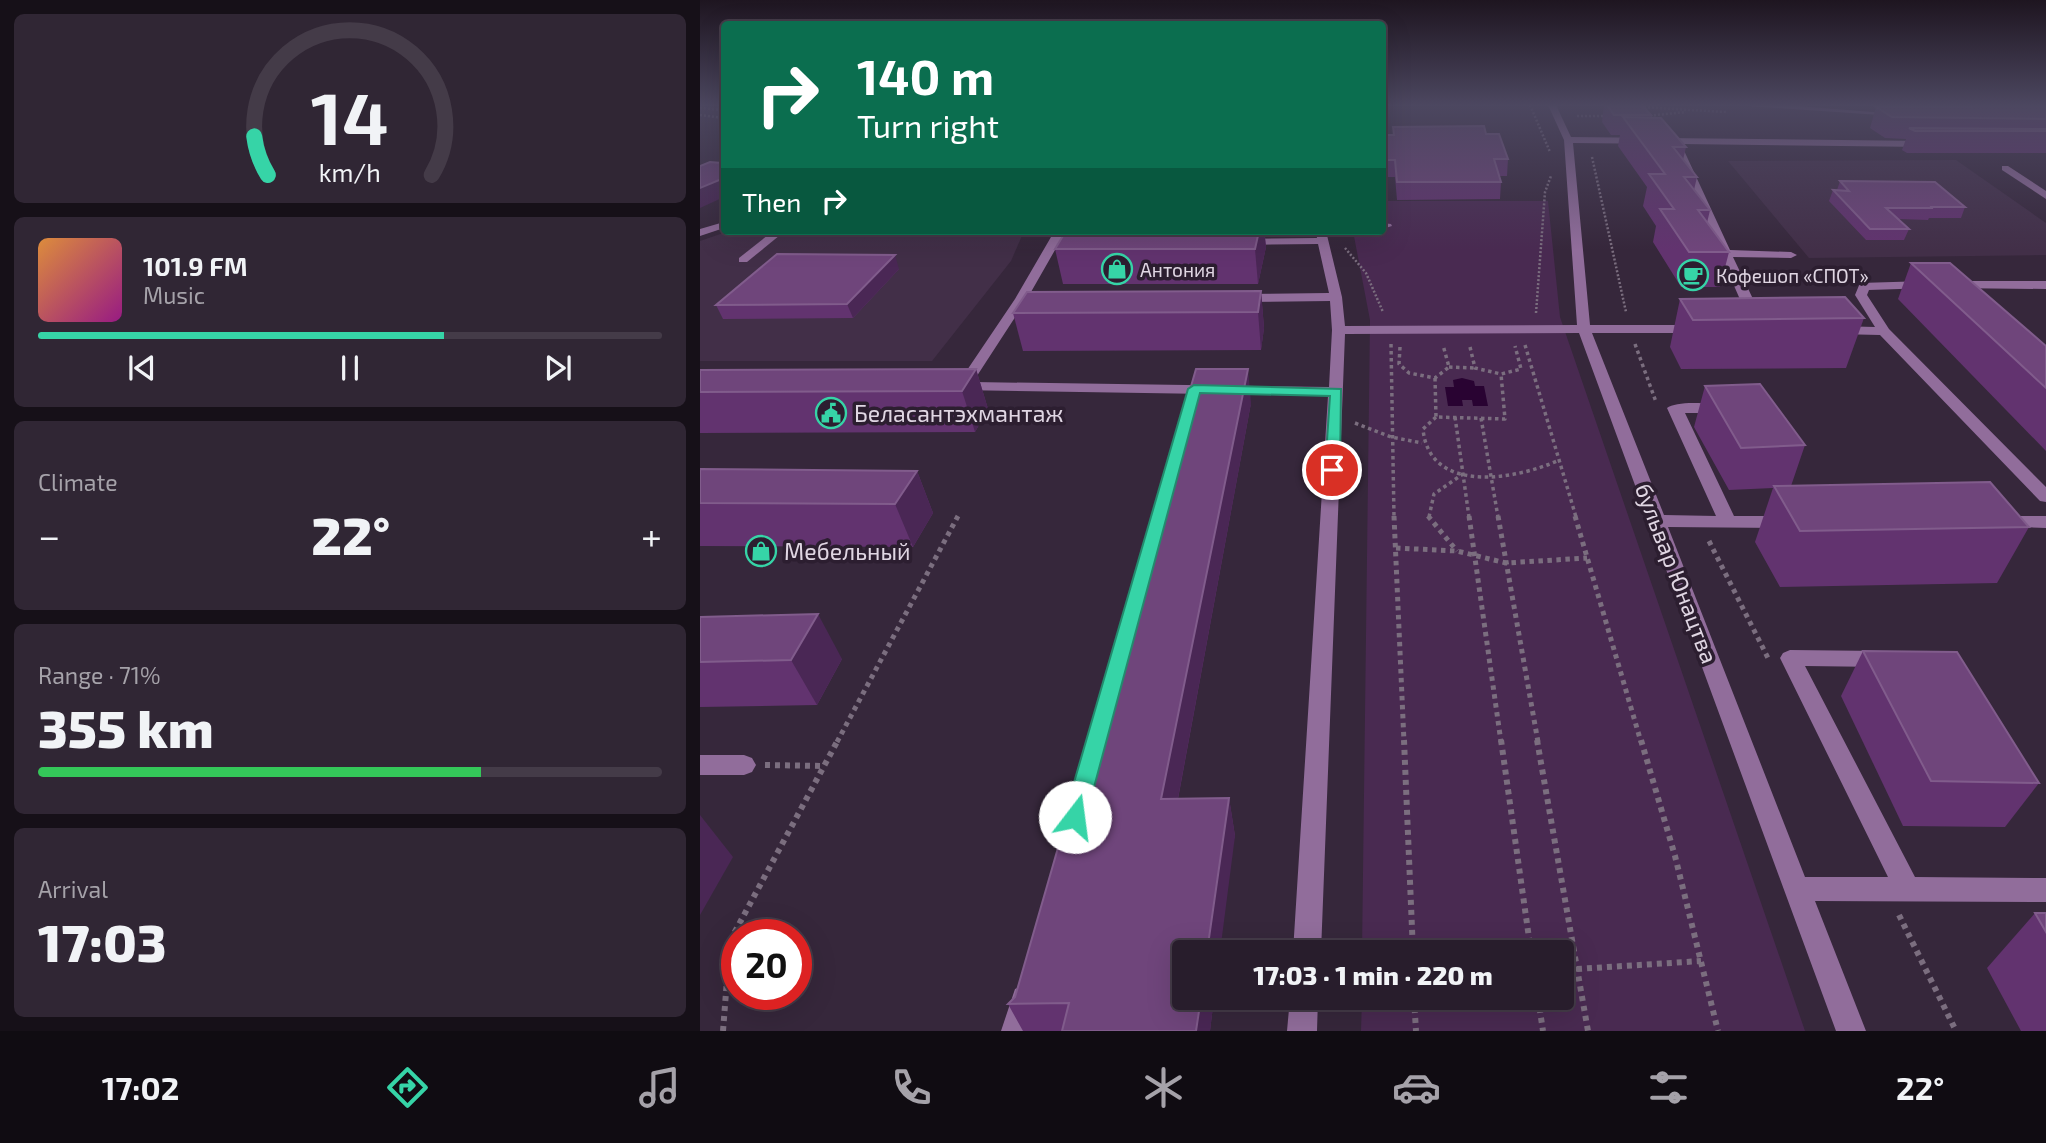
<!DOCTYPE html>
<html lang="en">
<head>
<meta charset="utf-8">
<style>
	:root { --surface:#281d2c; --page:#302634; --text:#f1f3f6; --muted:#a5a2a9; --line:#443b48; --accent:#36d4a7 }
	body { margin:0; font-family:"Exo 2",sans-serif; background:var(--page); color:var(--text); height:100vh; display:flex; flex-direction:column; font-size:26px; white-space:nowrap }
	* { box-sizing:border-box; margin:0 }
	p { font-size:23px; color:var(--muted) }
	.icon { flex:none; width:38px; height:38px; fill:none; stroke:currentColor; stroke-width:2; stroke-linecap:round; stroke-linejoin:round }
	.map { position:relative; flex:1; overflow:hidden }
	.details { display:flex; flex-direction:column; gap:14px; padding:14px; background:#161018; width:700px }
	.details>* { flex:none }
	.banner { position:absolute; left:21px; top:21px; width:665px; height:214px; border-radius:7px; box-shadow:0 7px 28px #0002,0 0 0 2px var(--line); background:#0b6e4f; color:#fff; overflow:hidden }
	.speed { position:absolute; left:21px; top:919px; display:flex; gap:14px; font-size:35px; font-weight:700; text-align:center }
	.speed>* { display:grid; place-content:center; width:91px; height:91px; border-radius:50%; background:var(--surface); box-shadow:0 7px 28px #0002,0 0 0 2px var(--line); line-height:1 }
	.speed .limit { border:10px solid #d22; background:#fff; color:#111 }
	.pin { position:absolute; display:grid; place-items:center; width:60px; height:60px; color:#fff; margin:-30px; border:4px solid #fff; border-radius:50%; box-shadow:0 2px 7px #0007 }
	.me { position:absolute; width:77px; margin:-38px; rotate:15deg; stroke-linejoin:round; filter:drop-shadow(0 0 5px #0008) }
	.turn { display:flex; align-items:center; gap:24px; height:147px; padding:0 21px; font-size:32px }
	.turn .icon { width:91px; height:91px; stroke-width:2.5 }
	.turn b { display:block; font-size:49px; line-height:60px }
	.then { display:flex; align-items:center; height:66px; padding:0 21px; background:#0003; gap:14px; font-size:26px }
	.big { font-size:52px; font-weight:800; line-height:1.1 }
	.details .widget { flex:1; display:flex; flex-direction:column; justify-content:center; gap:10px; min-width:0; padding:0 24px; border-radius:10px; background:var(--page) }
	.details .dial { align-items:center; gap:0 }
	.dial svg { height:182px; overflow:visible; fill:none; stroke:var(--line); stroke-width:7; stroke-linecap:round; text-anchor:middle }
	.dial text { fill:var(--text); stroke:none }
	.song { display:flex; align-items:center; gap:21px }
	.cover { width:84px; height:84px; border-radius:10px; background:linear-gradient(135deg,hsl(30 70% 55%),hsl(310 70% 35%)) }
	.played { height:7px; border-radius:4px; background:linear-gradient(90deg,var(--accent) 65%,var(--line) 65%) }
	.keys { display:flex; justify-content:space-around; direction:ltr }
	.heat { display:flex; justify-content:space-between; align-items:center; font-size:38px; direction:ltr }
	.charge { height:10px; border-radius:5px; background:linear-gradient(90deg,#34c759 71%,var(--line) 0) }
	.trip { position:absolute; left:472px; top:940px; width:402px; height:70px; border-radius:7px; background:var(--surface); box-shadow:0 7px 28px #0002,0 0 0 2px var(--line); font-weight:800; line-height:70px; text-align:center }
	.menu { display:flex; height:112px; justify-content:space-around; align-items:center; background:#100c12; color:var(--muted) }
	.menu .icon { width:49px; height:49px }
	.menu .selected { color:var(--accent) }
	.menu b { font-size:32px; color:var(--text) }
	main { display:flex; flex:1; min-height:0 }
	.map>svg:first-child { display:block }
	.built { fill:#422f48 }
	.green { fill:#492a51 }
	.water { fill:#290332 }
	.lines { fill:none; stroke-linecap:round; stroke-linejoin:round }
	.path-far3 { stroke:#7b6e7f; stroke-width:2.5; stroke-dasharray:2 2; stroke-linecap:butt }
	.path-far2 { stroke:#7b6e7f; stroke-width:3.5; stroke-dasharray:3.5 3.5; stroke-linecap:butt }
	.path-far1 { stroke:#7b6e7f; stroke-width:5; stroke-dasharray:4.5 4.5; stroke-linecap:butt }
	.path { stroke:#7b6e7f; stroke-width:6; stroke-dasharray:5 5; stroke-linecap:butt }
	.minor { fill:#916d9b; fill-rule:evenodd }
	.wall { fill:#62336f }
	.shaded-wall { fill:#4a2755 }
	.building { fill:#6f457b; stroke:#815c8c; stroke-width:2 }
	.route { fill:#36d4a7; stroke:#238a6d; stroke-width:2 }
	.labels { text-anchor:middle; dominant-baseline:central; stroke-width:7; stroke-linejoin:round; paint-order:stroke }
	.far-poi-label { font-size:19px; fill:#e0d6e3; stroke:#2c1e30; text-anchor:start }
	.poi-label { font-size:23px; fill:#e0d6e3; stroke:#2c1e30; text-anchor:start }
	.street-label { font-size:23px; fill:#e0d6e3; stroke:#2c1e30 }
</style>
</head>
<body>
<main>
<section class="details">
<div class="widget dial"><svg viewBox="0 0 100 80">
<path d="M14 69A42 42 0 1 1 86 69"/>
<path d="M14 69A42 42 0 0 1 8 52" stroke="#36d4a7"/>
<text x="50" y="56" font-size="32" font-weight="700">14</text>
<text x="50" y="72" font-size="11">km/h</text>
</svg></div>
<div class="widget">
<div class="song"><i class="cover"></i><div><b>101.9 FM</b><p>Music</p></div></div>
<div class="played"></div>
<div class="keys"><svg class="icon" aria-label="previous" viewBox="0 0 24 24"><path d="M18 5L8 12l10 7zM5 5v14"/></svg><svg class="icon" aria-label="pause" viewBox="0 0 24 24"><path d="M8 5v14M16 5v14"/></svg><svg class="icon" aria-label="next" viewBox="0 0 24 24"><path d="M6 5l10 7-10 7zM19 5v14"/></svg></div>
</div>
<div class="widget"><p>Climate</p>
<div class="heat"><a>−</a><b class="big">22°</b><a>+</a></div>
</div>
<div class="widget"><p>Range · 71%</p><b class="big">355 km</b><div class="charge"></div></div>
<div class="widget"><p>Arrival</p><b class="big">17:03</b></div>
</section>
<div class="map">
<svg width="1346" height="1031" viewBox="0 0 1346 1031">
	<rect width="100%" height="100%" fill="#36273b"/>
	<!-- built -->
	<g class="built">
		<polygon points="1256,160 1346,223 1346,255 1109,258 1028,161"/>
		<polygon points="29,231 324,231 311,261 232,361 0,361 0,241"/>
	</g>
	<!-- green -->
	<polygon class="green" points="683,201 848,201 860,317 1105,1031 661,1031 662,998 863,998 863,952 662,952 670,320 653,231 682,231"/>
	<!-- water -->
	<polygon class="water" points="762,378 774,381 775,386 784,386 788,406 773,406 772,400 762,400 763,406 748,406 745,387 754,387 753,380"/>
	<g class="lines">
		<!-- path-far3 -->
		<g class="path-far3">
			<polyline points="830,105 850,152"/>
			<polyline points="940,107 1026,112"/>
			<polyline points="0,108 24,110"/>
			<polyline points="0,115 24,118"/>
			<polyline points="877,116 905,116"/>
			<polyline points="946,116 986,112"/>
			<polyline points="892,157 926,312"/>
			<polyline points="645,248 666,273 683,312"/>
			<polyline points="836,313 845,192 851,176"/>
		</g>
		<!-- path-far2 -->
		<g class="path-far2">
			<polyline points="691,344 694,517"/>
			<polyline points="935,344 956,402"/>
			<polyline points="825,345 876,517"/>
			<polyline points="700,347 699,364 709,373 735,378 749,367 743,345"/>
			<polyline points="770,347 775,368 801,374 821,369 815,346"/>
			<polyline points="749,367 775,368"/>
			<polyline points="735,378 736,417 805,419 801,374"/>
			<path d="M736 417 723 429C729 495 816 480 859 460"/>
			<polyline points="755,417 769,517"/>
			<polyline points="781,418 798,517"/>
			<polyline points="655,423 691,437 722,443"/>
			<polyline points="729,517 734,494 763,474"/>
		</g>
		<!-- path-far1 -->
		<g class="path-far1">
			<polyline points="694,516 704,742"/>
			<polyline points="728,516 757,551"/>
			<polyline points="769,516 801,742"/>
			<polyline points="798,516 838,742"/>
			<polyline points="875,516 941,742"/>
			<polyline points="1009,541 1068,658"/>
			<polyline points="696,548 757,551 806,563 887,558"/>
			<polyline points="137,742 258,516"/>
		</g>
		<!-- path -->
		<g class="path">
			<polyline points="704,740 713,952"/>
			<polyline points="801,740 831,952"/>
			<polyline points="837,740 888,1031"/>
			<polyline points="941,740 975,856 1018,1031"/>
			<polyline points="65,765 124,766"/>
			<polyline points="1199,915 1256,1031"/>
			<polyline points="877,969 1001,961"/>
			<polyline points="714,998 716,1031"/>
			<polyline points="838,998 843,1031"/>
			<polyline points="23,1031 30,941 138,740"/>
		</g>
		<!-- minor -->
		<g class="minor">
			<path d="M848 105H856L871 137 1227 141 1231 144 1227 147 981 144 1030 250 1091 252 1097 255 1091 258 1033 257 1063 320 1056 324 1049 320 972 144 873 143 890 325H996L1003 329 996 333H892L964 515 1016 516 967 408C977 400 1019 402 1029 410L1026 413H985L1034 516H1087L1096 522 1087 528 968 527 1105 877H1188L1080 658 1083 653 1090 650 1182 651 1189 654 1192 659 1189 664 1182 667 1105 666 1215 877 1346 878V902L1115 901 1166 1031H1136L879 333 645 334 621 952H593L628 396 258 390 251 386 259 382 315 299 351 237 343 231H356L363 236 327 299 273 382 629 387 632 330 630 301 538 302 532 298 538 294 629 293 618 244 541 245 535 242 541 239 617 238 616 231H626L642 297 645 326 877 325 864 140Z"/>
			<polygon points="1034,105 1084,105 1199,114 1195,116"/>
			<polygon points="1302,166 1308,166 1346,191 1346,199 1302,170"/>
			<polygon points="24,222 24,228 0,236 0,229"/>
			<polygon points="682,223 691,224 692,226 682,229"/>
			<polygon points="73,231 85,231 47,262 39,262 39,258"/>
			<polygon points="1226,281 1232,285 1230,288 1169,290 1167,295 1189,329 1346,487 1346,502 1340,501 1180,335 1137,334 1130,330 1137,326 1175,327 1155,295 1160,283"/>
			<polygon points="1254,281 1346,281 1346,289 1250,288 1248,285"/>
			<polygon points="1300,516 1346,516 1346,528 1294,526 1291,522 1294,518"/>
			<polygon points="0,755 44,755 52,758 56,765 52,772 44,775 0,775"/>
			<polygon points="325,985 335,989 339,999 331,1031 301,1031 315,989"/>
			<polygon points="590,998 618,998 617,1031 587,1031"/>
		</g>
	</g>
	<!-- wall -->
	<g class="wall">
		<polygon points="904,105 942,105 951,115 951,118 986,147 983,160 997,177 994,190 1010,210 1007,223 1029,252 1020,287 981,287 953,242 956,226 943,206 947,187 918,146 920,135 911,135 902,122"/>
		<polygon points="1260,105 1344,105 1346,107 1346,153 1207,153 1202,150 1206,139 1185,138 1170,128 1176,107 1259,107"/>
		<polygon points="693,127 786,134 808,159 807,176 799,176 801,182 800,199 697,200 695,177 682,177 682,135 693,135"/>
		<polygon points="1140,181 1265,207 1261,218 1229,218 1228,220 1198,219 1209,229 1204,240 1166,240 1129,201 1133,190 1137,190"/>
		<polygon points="366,231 569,231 568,236 565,236 566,247 558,284 363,284 355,249"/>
		<polygon points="1211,263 1346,346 1346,451 1198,299"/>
		<polygon points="199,269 153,318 23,319 16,305"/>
		<polygon points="561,291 564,328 561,350 323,351 313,313"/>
		<polygon points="980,299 1164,318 1146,368 981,369 970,347"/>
		<polygon points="276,369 288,409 275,432 0,433 0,370"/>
		<polygon points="1005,386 1105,445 1091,486 1329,527 1297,583 1080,587 1055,542 1073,488 1029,490 994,427"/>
		<polygon points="551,403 478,799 529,798 535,836 485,998 514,998 510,1031 323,1031 308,1004 315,997"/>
		<polygon points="0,469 217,471 233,513 213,547 0,546"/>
		<polygon points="0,617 142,659 117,705 0,707"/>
		<polygon points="1163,651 1339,783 1305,827 1203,826 1141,696"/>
		<polygon points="1335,913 1346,913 1346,1031 1321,1031 1287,968"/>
	</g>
	<!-- shaded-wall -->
	<g class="shaded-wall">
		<polygon points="24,178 24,197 0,208 0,188"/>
		<polygon points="559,231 564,231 566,247 558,284 555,249"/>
		<polygon points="195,255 199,269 153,318 147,304"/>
		<polygon points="561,291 564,328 561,350 558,312"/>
		<polygon points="276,369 288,409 275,432 262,391"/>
		<polygon points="548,369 551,403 471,836 461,799"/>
		<polygon points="217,471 233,513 213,547 195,504"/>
		<polygon points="118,614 142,659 117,705 91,660"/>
		<polygon points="529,798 535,836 520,952 507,952"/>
		<polygon points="0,815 33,857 0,915"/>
		<polygon points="501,998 514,998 510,1031 496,1031"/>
	</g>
	<!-- building -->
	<g class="building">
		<polygon points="907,105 942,105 951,115 914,115"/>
		<polygon points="1268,105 1344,105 1346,107 1346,119 1192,117 1176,107 1272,107"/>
		<polygon points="923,117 961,118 986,147 973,147 997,177 984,177 1010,210 998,210 1029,252 989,252 960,209 974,209 949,174 965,174"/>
		<polygon points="784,126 786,134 799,134 808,159 794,159 801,182 697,182 695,160 682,160 682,135 694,135 693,127"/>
		<polygon points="1209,128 1346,129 1346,131 1215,131"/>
		<polygon points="10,162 22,163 24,162 24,178 0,188 0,166"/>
		<polygon points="1140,181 1235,182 1265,207 1230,207 1233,208 1186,208 1209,229 1170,229 1133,190 1149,191"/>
		<polygon points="366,231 559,231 555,249 355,249"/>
		<polygon points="77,254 195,255 147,304 16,305"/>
		<polygon points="1211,263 1250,263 1346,346 1346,388"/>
		<polygon points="561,291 558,312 313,313 327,292"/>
		<polygon points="1145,297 1164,318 993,320 980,299"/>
		<polygon points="276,369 262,391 0,392 0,370"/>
		<polygon points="496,369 548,369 461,799 529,798 507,952 485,952 485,998 501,998 496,1031 362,1031 369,1003 308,1004 315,997"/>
		<polygon points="1060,384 1105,445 1041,448 1005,386"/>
		<polygon points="0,469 217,471 195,504 0,503"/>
		<polygon points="1290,482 1329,527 1100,531 1074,486"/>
		<polygon points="118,614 91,660 0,662 0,617"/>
		<polygon points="1163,651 1257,652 1339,783 1231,781"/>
		<polygon points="1335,913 1346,913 1346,932"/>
	</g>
	<!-- sky -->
	<linearGradient id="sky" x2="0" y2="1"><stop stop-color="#1e1520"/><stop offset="0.42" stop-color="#4c4760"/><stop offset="1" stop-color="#4c4760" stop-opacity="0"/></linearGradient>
	<rect width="1346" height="250" fill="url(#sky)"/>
	<!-- route -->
	<polygon class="route" points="494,385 641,389 640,470 632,474 625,470 630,396 500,393 386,817 383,824 375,827 367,824 364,817 488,389"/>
	<!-- icons -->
	<defs>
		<g id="shop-ring" transform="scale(1.575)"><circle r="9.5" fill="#2c1e30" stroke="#36d4a7" stroke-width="1.5"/><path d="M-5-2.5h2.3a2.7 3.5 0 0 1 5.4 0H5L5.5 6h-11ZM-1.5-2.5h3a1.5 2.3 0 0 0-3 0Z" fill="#36d4a7"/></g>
		<g id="cafe-ring" transform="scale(1.575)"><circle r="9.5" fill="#2c1e30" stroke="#36d4a7" stroke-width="1.5"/><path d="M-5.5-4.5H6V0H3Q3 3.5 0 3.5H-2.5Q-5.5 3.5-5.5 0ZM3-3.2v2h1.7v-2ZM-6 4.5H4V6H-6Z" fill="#36d4a7"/></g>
		<g id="civic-ring" transform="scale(1.575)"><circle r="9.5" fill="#2c1e30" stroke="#36d4a7" stroke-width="1.5"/><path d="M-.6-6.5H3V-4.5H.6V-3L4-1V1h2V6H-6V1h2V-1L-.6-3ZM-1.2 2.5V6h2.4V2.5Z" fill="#36d4a7"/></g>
	</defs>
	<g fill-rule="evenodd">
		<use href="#shop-ring" x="417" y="269"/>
		<use href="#cafe-ring" x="993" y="275"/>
		<use href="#civic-ring" x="131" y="413"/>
		<use href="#shop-ring" x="61" y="551"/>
	</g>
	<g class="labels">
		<!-- far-poi labels -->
		<g class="far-poi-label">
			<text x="440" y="269">Антония</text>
			<text x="1016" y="275">Кофешоп «СПОТ»</text>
		</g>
		<!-- poi labels -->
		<g class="poi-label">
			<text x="154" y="413">Беласантэхмантаж</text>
			<text x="84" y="551">Мебельный</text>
		</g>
		<!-- street labels -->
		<g class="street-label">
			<text transform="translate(977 573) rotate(69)">бульвар Юнацтва</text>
		</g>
	</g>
</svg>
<div class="speed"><div class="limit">20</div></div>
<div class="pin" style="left:632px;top:470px;background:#d93025"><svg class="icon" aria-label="arrive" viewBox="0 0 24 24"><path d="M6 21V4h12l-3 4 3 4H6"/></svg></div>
<svg class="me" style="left:375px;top:817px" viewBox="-20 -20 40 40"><circle r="19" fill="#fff"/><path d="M0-13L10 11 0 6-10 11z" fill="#36d4a7"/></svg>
<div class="trip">17:03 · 1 min · 220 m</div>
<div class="banner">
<div class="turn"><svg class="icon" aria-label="right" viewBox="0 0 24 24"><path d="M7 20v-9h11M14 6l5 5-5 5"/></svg><div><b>140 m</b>Turn right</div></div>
<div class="then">Then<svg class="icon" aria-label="right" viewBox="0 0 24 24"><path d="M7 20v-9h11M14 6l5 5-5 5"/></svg></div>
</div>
</div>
</main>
<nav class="menu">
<b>17:02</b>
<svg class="icon selected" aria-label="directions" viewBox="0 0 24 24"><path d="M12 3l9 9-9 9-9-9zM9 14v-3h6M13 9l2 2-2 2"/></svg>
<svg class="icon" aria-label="music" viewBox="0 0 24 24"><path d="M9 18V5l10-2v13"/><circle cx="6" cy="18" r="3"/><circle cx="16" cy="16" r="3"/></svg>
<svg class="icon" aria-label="phone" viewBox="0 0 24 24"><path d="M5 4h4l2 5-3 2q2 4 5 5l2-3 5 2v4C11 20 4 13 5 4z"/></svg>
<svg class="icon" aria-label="climate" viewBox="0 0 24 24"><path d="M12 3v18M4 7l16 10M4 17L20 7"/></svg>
<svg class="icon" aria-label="car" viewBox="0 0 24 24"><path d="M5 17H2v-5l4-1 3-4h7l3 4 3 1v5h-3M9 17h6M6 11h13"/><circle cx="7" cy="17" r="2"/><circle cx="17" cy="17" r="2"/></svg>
<svg class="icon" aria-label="filters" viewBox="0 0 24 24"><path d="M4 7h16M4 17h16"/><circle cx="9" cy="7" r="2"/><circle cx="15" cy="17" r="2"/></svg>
<b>22°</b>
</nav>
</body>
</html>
